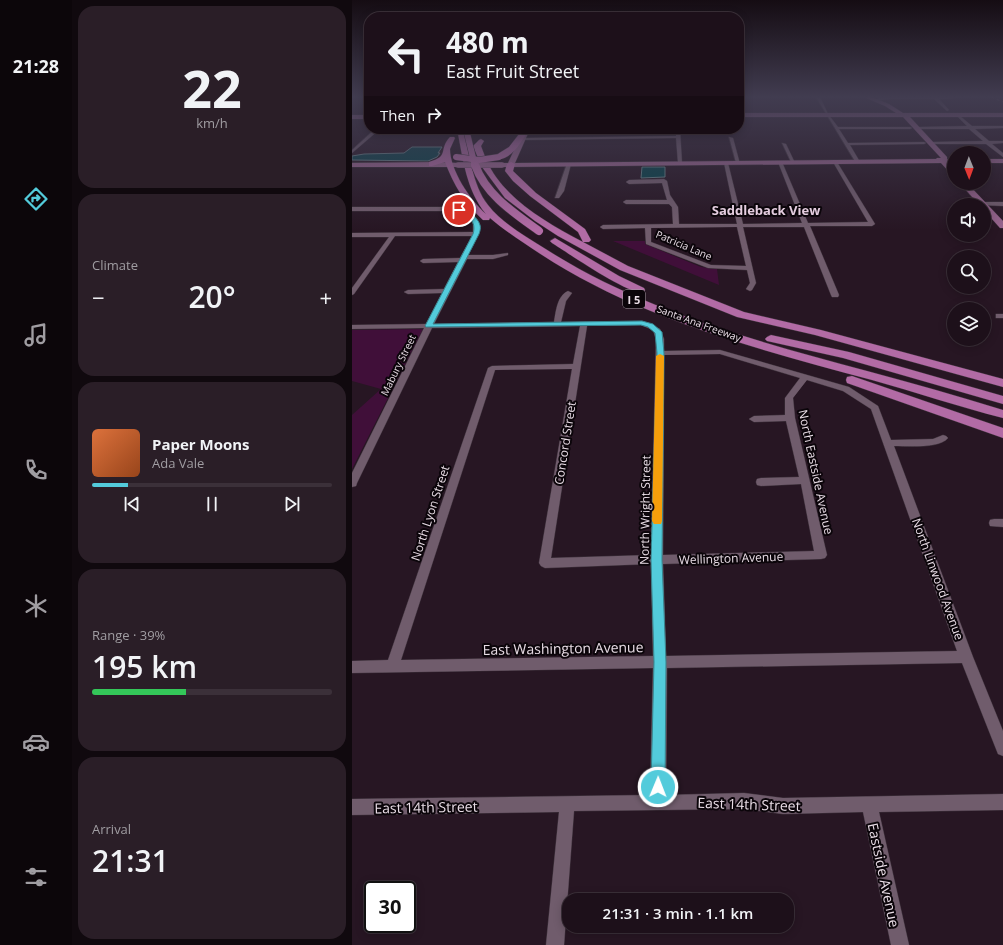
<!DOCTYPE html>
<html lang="en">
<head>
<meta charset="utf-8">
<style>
	:root { --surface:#1d101a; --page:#2a1e27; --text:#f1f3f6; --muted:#a09da2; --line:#3b3039; --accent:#53cbdb }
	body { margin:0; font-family:"Open Sans",sans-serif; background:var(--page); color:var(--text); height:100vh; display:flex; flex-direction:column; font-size:15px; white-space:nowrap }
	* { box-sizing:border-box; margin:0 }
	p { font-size:13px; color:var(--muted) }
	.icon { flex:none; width:22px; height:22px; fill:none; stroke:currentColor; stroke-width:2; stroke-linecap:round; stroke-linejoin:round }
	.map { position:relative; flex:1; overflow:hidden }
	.details { display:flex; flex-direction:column; gap:6px; padding:6px; background:#10090e; width:280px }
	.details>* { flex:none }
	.top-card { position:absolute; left:12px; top:12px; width:380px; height:122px; border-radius:16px; box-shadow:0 2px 10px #0003,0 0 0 1px var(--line); background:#1d101a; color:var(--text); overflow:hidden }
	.needle { width:26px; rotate:179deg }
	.controls { position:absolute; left:595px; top:146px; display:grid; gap:8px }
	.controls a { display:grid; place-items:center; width:44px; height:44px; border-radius:50%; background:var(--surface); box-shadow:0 2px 10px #0003,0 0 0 1px var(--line); font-size:20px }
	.speed { position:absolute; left:12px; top:881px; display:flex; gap:8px; font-size:20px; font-weight:700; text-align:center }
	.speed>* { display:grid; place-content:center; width:52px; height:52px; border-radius:50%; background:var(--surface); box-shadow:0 2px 10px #0003,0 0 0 1px var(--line); line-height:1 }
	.speed .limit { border:2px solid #111; border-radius:6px; background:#fff; color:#111 }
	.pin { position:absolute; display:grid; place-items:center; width:34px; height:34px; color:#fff; margin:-17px; border:2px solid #fff; border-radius:50%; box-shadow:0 1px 4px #0007 }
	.me { position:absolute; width:44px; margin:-22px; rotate:1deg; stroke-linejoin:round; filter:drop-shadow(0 0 3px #0008) }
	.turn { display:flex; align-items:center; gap:14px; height:84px; padding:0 16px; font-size:18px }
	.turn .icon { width:52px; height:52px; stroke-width:2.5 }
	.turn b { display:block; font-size:28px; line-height:34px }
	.then { display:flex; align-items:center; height:38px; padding:0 16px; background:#0003; gap:8px; font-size:15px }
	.big { font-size:30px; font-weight:600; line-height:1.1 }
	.details .card { flex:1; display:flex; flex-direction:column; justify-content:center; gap:6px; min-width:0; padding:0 14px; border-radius:16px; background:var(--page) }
	.details .dial { align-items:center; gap:0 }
	.dial b { font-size:52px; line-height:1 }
	.song { display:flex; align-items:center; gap:12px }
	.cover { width:48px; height:48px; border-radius:6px; background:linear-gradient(135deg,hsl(20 70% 55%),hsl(20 70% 35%)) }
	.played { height:4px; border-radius:2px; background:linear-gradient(90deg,var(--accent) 15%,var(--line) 15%) }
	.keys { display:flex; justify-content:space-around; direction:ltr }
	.heat { display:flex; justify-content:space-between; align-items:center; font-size:22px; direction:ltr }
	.charge { height:6px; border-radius:3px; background:linear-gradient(90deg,#34c759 39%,var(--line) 0) }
	.trip { position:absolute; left:210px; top:893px; width:232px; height:40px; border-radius:16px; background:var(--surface); box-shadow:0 2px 10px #0003,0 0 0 1px var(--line); font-weight:600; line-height:40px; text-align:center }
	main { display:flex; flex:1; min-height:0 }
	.tabs { display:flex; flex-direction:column; width:72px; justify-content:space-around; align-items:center; background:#0c060a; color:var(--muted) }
	.tabs .icon { width:28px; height:28px }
	.tabs .current { color:var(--accent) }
	.tabs b { font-size:18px; color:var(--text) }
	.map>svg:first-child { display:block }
	.green { fill:#400f39 }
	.building { fill:#054249; stroke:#648287 }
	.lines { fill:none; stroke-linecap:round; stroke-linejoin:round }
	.minor-casing { stroke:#3f333d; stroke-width:1 }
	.major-casing { stroke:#3f333d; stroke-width:1 }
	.highway-casing { stroke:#3f333d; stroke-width:1 }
	.minor { fill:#705c6c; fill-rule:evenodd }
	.major { fill:#98658e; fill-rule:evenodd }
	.highway { fill:#b26ba5; fill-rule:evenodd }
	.rail { stroke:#a0929d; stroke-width:1; stroke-dasharray:3 3; stroke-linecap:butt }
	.major-bridge-casing { stroke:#3f333d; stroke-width:6; stroke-linecap:butt }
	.highway-bridge-far1-casing { stroke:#3f333d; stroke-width:7; stroke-linecap:butt }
	.highway-bridge-casing { stroke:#3f333d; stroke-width:9; stroke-linecap:butt }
	.major-bridge { stroke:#98658e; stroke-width:5.5 }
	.highway-bridge-far1 { stroke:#b26ba5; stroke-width:6 }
	.highway-bridge { stroke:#b26ba5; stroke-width:8 }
	.route { fill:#53cbdb; stroke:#36848e }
	.slow { fill:#f59e0b }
	.labels { text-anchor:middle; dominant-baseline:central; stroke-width:4; stroke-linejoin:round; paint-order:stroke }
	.far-street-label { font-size:10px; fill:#e9dde6; stroke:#0b050a }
	.shield { fill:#0b050a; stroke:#a69ca4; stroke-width:1 }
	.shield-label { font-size:11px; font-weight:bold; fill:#e9dde6 }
	.street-label { font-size:12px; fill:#e9dde6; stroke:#0b050a }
	.far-district-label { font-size:13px; font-weight:bold; fill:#e4cddf; stroke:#0b050a }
	.near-street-label { font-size:14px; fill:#e9dde6; stroke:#0b050a }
</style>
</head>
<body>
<main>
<nav class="tabs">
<b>21:28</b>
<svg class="icon current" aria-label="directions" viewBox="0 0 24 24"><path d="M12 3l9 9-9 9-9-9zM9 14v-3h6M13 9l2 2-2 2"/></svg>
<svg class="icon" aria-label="music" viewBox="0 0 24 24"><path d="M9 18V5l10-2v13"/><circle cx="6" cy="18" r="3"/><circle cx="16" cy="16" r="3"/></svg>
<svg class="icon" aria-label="phone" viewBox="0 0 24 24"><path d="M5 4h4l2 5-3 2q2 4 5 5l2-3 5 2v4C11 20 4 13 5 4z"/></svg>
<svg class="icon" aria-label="climate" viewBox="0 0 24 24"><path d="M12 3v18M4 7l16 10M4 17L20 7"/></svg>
<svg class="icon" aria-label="car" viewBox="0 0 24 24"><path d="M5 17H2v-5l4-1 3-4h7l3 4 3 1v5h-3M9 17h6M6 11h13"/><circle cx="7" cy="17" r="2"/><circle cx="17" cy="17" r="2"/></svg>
<svg class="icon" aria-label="filters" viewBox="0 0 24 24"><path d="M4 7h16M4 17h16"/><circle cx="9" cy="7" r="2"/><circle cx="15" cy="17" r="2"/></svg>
</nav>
<section class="details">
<div class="card dial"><b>22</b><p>km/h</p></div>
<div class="card"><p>Climate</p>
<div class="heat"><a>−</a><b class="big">20°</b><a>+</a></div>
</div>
<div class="card">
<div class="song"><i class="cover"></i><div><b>Paper Moons</b><p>Ada Vale</p></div></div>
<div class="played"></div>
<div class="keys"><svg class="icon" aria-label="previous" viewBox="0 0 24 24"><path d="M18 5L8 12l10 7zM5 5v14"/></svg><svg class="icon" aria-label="pause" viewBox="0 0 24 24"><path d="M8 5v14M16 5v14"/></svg><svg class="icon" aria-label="next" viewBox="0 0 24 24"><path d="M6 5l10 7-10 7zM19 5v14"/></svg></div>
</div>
<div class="card"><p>Range · 39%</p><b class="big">195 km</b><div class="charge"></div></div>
<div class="card"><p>Arrival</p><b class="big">21:31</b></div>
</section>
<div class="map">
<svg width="651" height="945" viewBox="0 0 651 945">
	<rect width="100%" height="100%" fill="#271623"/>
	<!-- green -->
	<g class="green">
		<polygon points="261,241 293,241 293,244 349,267 365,269 367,285"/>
		<polygon points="71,329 0,469 0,415 29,389 0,381 0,330"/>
	</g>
	<!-- building -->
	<g class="building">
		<polygon points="60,147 90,147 86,153 88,153 85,157 76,161 0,160 0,156 12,154 52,153"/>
		<polygon points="290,167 313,167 313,177 289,178"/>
	</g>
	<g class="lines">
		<!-- minor casing -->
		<g class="minor-casing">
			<g id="minor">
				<polygon points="464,97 468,97 476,114 486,127 558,127 560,128 558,129 487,129 496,143 572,142 574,143 572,144 498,145 508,162 504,163"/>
				<polygon points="533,97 625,97 587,99 597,110 595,111 582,99 537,99 522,101 520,100"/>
				<polygon points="608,116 620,126 651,126 651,128 623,129 637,141 651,141 651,143 640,144 651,153 651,157 634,144 579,144 577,143 579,142 631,141 617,129 566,129 564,128 566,127 615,126 606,117"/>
				<polygon points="23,129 28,129 0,153 0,150"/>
				<polygon points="324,129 328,129 330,163 328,164 326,163 324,138 171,140 169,139 171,138 324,136"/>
				<polygon points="377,137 381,138 388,164 384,163"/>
				<polygon points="430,143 434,144 443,163 439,162"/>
				<path d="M428 161 430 162 456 223 516 222 481 162 483 161 485 162 523 224 520 226H458L487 295 486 297H480L479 295 452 227H391L404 283 400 290 398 291 394 289 398 283 395 270 356 268 294 244 293 228 251 229 248 227 251 225 321 224 320 207 317 204H274L271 202 274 200H315L310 183 277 184 274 182 277 180 312 179 315 181 318 195 326 207 327 224H385L372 163 374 162 376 163 391 224 450 223 426 162ZM385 227 394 266 359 265 299 242V228Z"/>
				<polygon points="215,163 219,164 212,191 207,198 203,198"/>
				<polygon points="630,202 651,202 651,206 628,205 628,203"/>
				<path d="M0 207H103C137 215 128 232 116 255H141L156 253V255L141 259H115L82 324 202 322C204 311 205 296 216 291L220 293 214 301 209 322 290 321 308 329 312 339V351L368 350 497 387 526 406 539 440 581 439 591 435 594 436 596 438C587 449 556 446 542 446L621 657 651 731V756L646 754 610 663 315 668 314 795 392 793 431 798 651 794V810L527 812 557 945H539L511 812 431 814 392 809 222 811 212 945H194L207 812 0 815V799L298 795 301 668 0 673V661L36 660 136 368 140 366 221 364 228 326 80 328 5 483 4 486 0 487V473L72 328 0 329V325L74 324 90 293 56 294 52 292 56 290 92 289 106 262 71 263 68 261 71 259 108 258 120 236H43L2 294 0 295V288L37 237H0V233L121 232V224L117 218 103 211H0ZM289 325 301 330 304 339 299 555 199 558 235 326ZM368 354 448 378 433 398V415L402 416 397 419 402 422 434 421 447 477 409 478 405 479 404 482 405 485 409 486 449 484 462 551 311 555 312 355ZM220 369 187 563 189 566 193 568 299 564 301 656 49 660 143 370ZM455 380 491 391 519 409 605 651 314 656 311 564 469 559 473 558 475 555 443 418 441 398Z"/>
				<rect x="644" y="314" width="7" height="4"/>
				<polygon points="642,519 651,519 651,527 638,526 637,523 638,520"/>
			</g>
		</g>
		<!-- major casing -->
		<g class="major-casing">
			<g id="major">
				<polygon points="512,97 519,97 537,104 551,113 651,113 651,117 558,117 595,157 595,159 602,159 602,163 596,163 602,170 602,176 600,175 589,163 150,167 147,165 150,163 156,163 172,129 178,129 163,163 584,159 585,158 589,158 551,117 387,117 387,113 544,113 533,106"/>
				<rect x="0" y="115" width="17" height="4"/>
				<rect x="632" y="159" width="19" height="4"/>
				<polygon points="87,162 106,163 109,165 106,167 0,167 0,163"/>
				<polygon points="608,183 615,183 651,221 651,228 648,228 632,210 632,205 627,205"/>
			</g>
		</g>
		<!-- highway casing -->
		<g class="highway-casing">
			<g id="highway">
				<path d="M105 129H111C118 153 120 185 136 205 150 223 173 236 192 248 290 311 404 341 515 371 560 383 606 396 651 410V418C607 407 564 392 520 380 406 349 287 319 187 253 171 242 153 231 138 218L137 220H131C112 203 102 185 93 162L80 166H77V162C98 156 86 150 98 137H102L103 138 98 149C98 170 118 200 134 214 114 190 111 158 105 129Z"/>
				<path d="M171 129 177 130C170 140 160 161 144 159V155L157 147Z"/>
				<path d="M129 139 132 141 129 146C133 157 137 167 144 177 165 206 199 225 231 242L226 232 178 196 161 181 153 171 155 164 159 162 163 164 161 171 184 193 233 229 239 240 237 242H231L276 266 392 312 469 330 651 379V387L463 335 385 317 268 270 206 236 183 221 153 198 130 167 121 146 127 140Z"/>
				<path d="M203 238 267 276 292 288 293 290 292 292C277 296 215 252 200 243L198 241Z"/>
				<polygon points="419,335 497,352 651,396 651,404 491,358 415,341 413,339 415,337"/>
				<polygon points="500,376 651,428 651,438 495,383 494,380 495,377"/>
			</g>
		</g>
		<!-- minor -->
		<use href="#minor" class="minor"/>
		<!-- major -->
		<use href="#major" class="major"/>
		<!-- highway -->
		<use href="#highway" class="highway"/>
		<!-- rail -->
		<polyline class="rail" points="639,97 651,102"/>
		<!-- major-bridge casing -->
		<g class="major-bridge-casing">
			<polyline id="major-bridge" points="106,165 150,165"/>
		</g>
		<!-- highway-bridge-far1 casing -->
		<g class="highway-bridge-far1-casing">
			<g id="highway-bridge-far1">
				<polyline points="114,129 123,166"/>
				<polyline points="104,157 127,160 147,157"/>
			</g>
		</g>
		<!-- highway-bridge casing -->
		<g class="highway-bridge-casing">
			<path id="highway-bridge" d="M123 165C134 195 162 213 187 231"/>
		</g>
		<!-- major-bridge -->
		<use href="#major-bridge" class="major-bridge"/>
		<!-- highway-bridge-far1 -->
		<use href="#highway-bridge-far1" class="highway-bridge-far1"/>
		<!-- highway-bridge -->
		<use href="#highway-bridge" class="highway-bridge"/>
	</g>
	<!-- sky -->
	<linearGradient id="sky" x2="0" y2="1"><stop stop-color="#150c13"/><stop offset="0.42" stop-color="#413c50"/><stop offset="1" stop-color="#413c50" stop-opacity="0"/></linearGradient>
	<rect width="651" height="230" fill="url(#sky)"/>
	<!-- route -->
	<path class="route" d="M105 208C113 208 126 217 128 225 129 228 128 231 127 234L81 324 290 321 301 324 310 332 312 353 310 560 314 662 313 787 311 792 306 794 301 792 299 787 302 662 299 560 305 353 303 333 296 327 289 325 74 327 73 326 121 234C125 221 116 216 105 211Z"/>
	<!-- slow -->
	<polygon class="slow" points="308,354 312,356 310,521 309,524 302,524 300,521 304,356"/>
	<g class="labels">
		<!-- far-street labels -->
		<g class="far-street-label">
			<text transform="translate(332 245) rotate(23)">Patricia Lane</text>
			<text transform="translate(347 323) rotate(20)">Santa Ana Freeway</text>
			<text transform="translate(46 365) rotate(-64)">Mabury Street</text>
		</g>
		<!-- shield labels -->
		<rect class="shield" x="271" y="290" width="22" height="18" rx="3"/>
		<g class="shield-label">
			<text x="282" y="299">I 5</text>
		</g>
		<!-- street labels -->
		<g class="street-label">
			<text transform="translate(213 443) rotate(-81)">Concord Street</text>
			<text transform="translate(464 472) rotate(78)">North Eastside Avenue</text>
			<text transform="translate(293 510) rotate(-89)">North Wright Street</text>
			<text transform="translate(78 513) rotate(-72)">North Lyon Street</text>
			<text transform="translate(379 558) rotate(-2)">Wellington Avenue</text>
			<text transform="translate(586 579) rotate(70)">North Linwood Avenue</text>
		</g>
		<!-- far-district labels -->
		<g class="far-district-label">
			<text x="414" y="210">Saddleback View</text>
		</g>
		<!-- near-street labels -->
		<g class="near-street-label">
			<text transform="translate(211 648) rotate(-1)">East Washington Avenue</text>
			<text transform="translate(397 804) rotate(2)">East 14th Street</text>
			<text transform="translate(74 807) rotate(-1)">East 14th Street</text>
			<text transform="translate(532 875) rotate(78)">Eastside Avenue</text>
		</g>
	</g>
</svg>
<div class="controls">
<a><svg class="needle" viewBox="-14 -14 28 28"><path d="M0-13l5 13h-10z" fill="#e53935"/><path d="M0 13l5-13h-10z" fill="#a09da2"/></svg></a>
<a><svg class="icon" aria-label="sound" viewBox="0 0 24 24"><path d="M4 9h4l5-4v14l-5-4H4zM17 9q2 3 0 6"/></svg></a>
<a><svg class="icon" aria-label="search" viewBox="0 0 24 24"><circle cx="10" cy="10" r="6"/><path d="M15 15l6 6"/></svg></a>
<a><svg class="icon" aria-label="layers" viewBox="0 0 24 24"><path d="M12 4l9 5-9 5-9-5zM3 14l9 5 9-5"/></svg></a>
</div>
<div class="speed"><div class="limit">30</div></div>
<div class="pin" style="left:107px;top:210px;background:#d93025"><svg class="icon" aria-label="arrive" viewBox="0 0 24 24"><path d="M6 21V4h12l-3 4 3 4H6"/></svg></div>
<svg class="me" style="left:306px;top:787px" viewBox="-20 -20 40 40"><circle r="17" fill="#53cbdb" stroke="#fff" stroke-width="3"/><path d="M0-11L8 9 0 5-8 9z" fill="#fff"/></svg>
<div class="trip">21:31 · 3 min · 1.1 km</div>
<div class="top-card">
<div class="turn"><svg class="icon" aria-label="left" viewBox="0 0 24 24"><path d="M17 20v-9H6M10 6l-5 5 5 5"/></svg><div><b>480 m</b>East Fruit Street</div></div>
<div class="then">Then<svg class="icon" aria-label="right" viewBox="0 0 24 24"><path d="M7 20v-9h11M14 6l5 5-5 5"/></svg></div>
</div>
</div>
</main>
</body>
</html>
